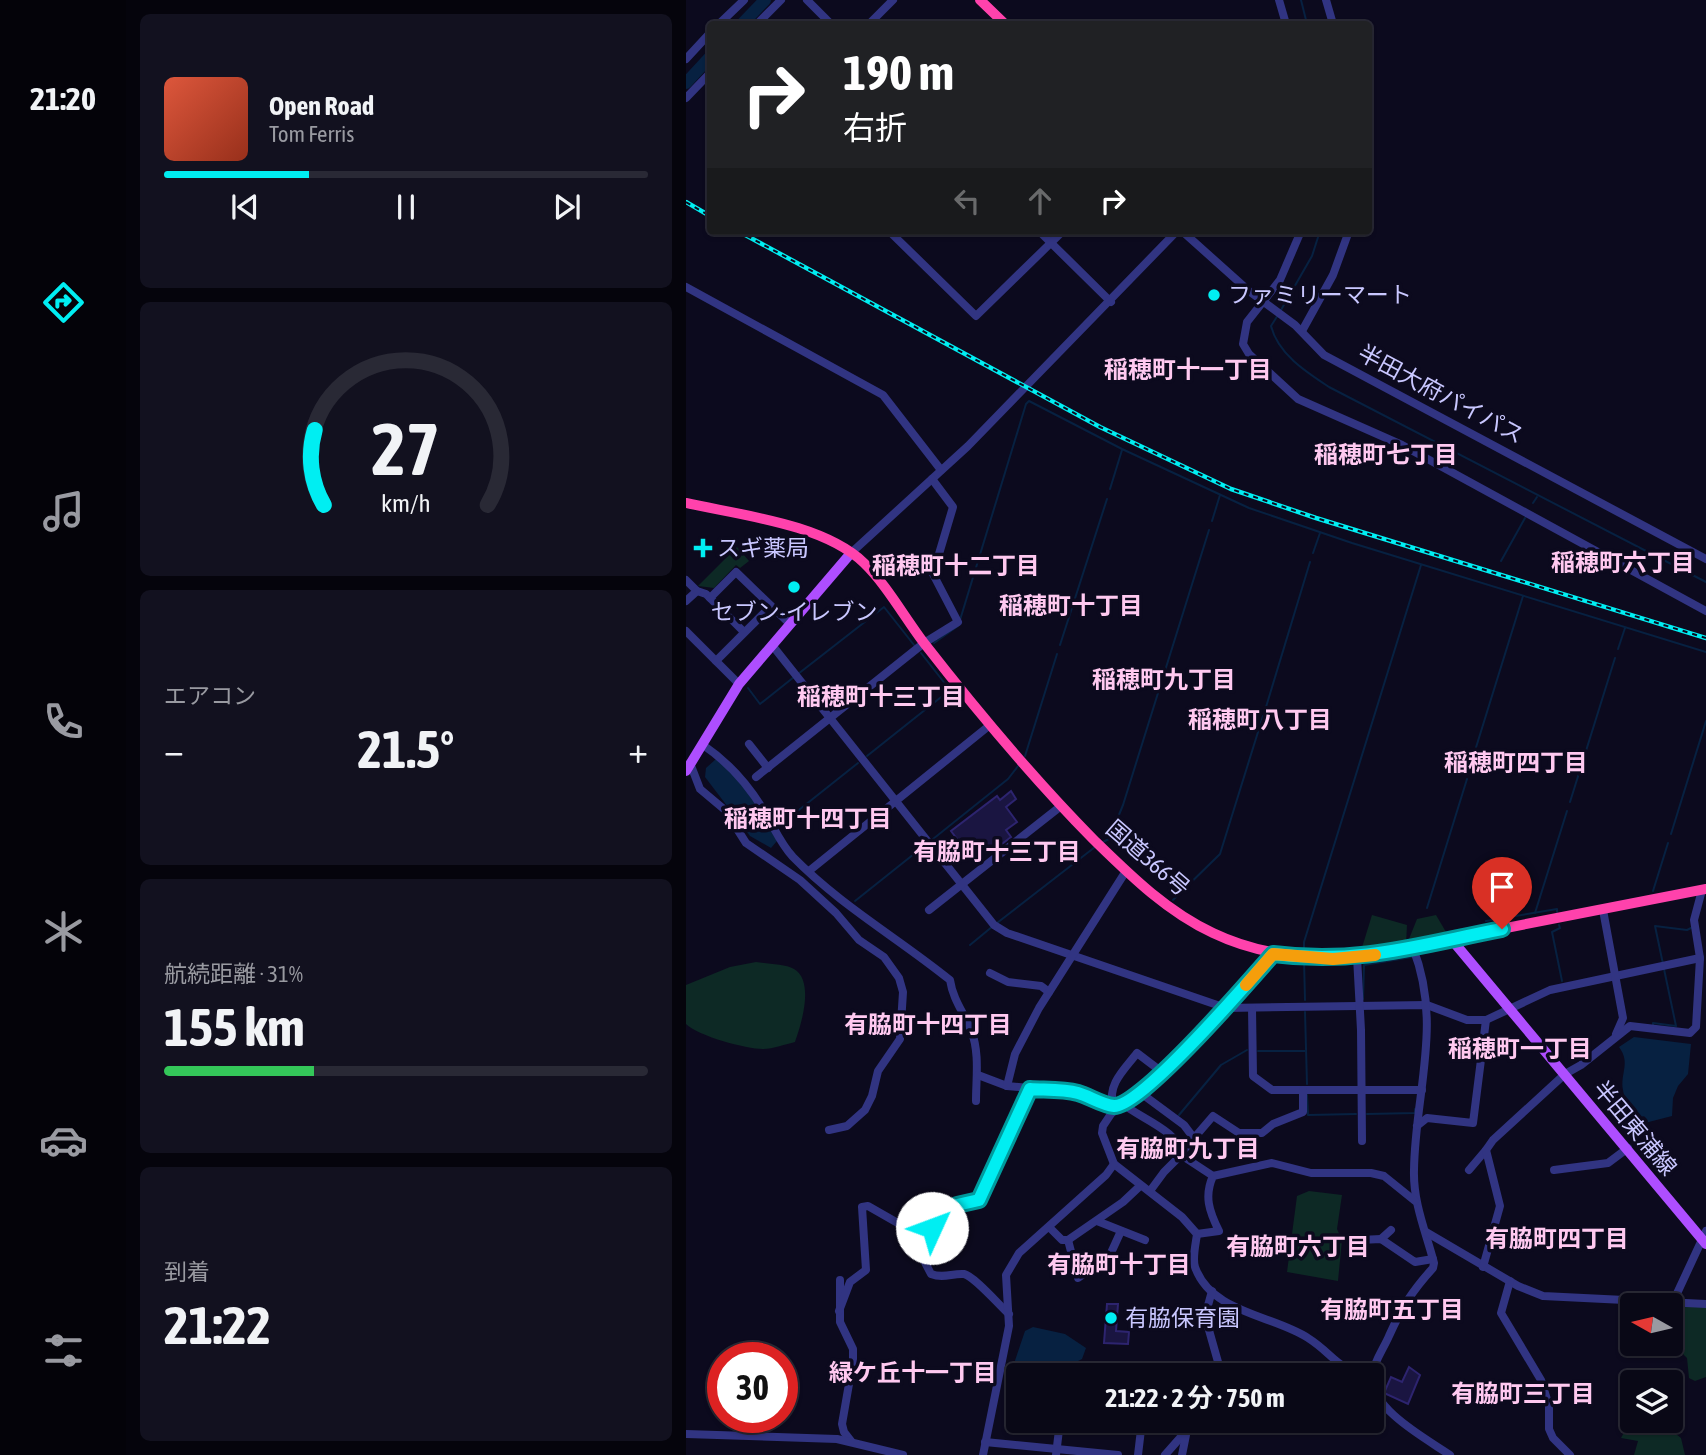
<!DOCTYPE html>
<html lang="ja">
<head>
<meta charset="utf-8">
<style>
	:root { --surface:#090816; --page:#12111f; --text:#f1f3f6; --muted:#999aa1; --line:#292935; --accent:#00eef2 }
	body { margin:0; font-family:"Asap Condensed","Noto Sans JP",sans-serif; background:var(--page); color:var(--text); height:100vh; display:flex; flex-direction:column; font-size:26px; white-space:nowrap }
	* { box-sizing:border-box; margin:0 }
	p { font-size:23px; color:var(--muted) }
	.icon { flex:none; width:38px; height:38px; fill:none; stroke:currentColor; stroke-width:2; stroke-linecap:round; stroke-linejoin:round }
	.map { position:relative; flex:1; overflow:hidden }
	.side { display:flex; flex-direction:column; gap:14px; padding:14px; background:#05040c; width:560px }
	.side>* { flex:none }
	.guide { position:absolute; left:21px; top:21px; width:665px; height:214px; border-radius:7px; box-shadow:0 2px 5px #0004,0 0 0 2px var(--line); background:#202124; color:#fff; overflow:hidden }
	.needle { width:46px; rotate:278deg }
	.controls { position:absolute; left:934px; top:1293px; display:grid; gap:14px }
	.controls a { display:grid; place-items:center; width:63px; height:63px; border-radius:7px; background:var(--surface); box-shadow:0 2px 5px #0004,0 0 0 2px var(--line); font-size:35px }
	.speed { position:absolute; left:21px; top:1342px; display:flex; gap:14px; font-size:35px; font-weight:700; text-align:center }
	.speed>* { display:grid; place-content:center; width:91px; height:91px; border-radius:50%; background:var(--surface); box-shadow:0 2px 5px #0004,0 0 0 2px var(--line); line-height:1 }
	.speed .limit { border:10px solid #d22; background:#fff; color:#111 }
	.pin { position:absolute; display:grid; place-items:center; width:60px; height:60px; color:#fff; margin:-72px -30px; border-radius:50% 50% 50% 0; rotate:-45deg; box-shadow:0 0 7px #0007 }
	.pin .icon { rotate:45deg }
	.me { position:absolute; width:77px; margin:-38px; rotate:47deg; stroke-linejoin:round; filter:drop-shadow(0 0 5px #0008) }
	.turn { display:flex; align-items:center; gap:24px; height:147px; padding:0 21px; font-size:32px }
	.turn .icon { width:91px; height:91px; stroke-width:2.5 }
	.turn b { display:block; font-size:49px; line-height:60px }
	.lanes { display:flex; align-items:center; height:66px; padding:0 21px; background:#0003; justify-content:center; gap:35px; direction:ltr }
	.lanes .off { opacity:.35 }
	.big { font-size:52px; font-weight:700; line-height:1.1 }
	.side .widget { flex:1; display:flex; flex-direction:column; justify-content:center; gap:10px; min-width:0; padding:0 24px; border-radius:10px; background:var(--page) }
	.side .dial { align-items:center; gap:0 }
	.dial svg { height:182px; overflow:visible; fill:none; stroke:var(--line); stroke-width:7; stroke-linecap:round; text-anchor:middle }
	.dial text { fill:var(--text); stroke:none }
	.song { display:flex; align-items:center; gap:21px }
	.cover { width:84px; height:84px; border-radius:10px; background:linear-gradient(135deg,hsl(10 70% 55%),hsl(10 70% 35%)) }
	.played { height:7px; border-radius:4px; background:linear-gradient(90deg,var(--accent) 30%,var(--line) 30%) }
	.keys { display:flex; justify-content:space-around; direction:ltr }
	.heat { display:flex; justify-content:space-between; align-items:center; font-size:38px; direction:ltr }
	.charge { height:10px; border-radius:5px; background:linear-gradient(90deg,#34c759 31%,var(--line) 0) }
	.trip { position:absolute; left:320px; top:1363px; width:378px; height:70px; border-radius:7px; background:var(--surface); box-shadow:0 2px 5px #0004,0 0 0 2px var(--line); font-weight:700; line-height:70px; text-align:center }
	main { display:flex; flex:1; min-height:0 }
	.tabs { display:flex; flex-direction:column; width:126px; justify-content:space-around; align-items:center; background:#040309; color:var(--muted) }
	.tabs .icon { width:49px; height:49px }
	.tabs .current { color:var(--accent) }
	.tabs b { font-size:32px; color:var(--text) }
	.map>svg:first-child { display:block }
	.green { fill:#0d2925 }
	.water { fill:#072141 }
	.lines { fill:none; stroke-linecap:round; stroke-linejoin:round }
	.stream { stroke:#072141; stroke-width:2 }
	.river { stroke:#072141; stroke-width:12 }
	.building { fill:#1a1541; stroke:#2d246f; stroke-width:2 }
	.minor { stroke:#313482; stroke-width:8 }
	.major { stroke:#ae4eff; stroke-width:10 }
	.highway { stroke:#ff42ac; stroke-width:10 }
	.rail-casing { stroke:#00eef2; stroke-width:4.5 }
	.rail { stroke:#0c0a1e; stroke-width:2; stroke-dasharray:5; stroke-linecap:butt }
	.route-casing { stroke:#009b9d; stroke-width:18 }
	.route { stroke:#00eef2; stroke-width:12 }
	.slow { stroke:#f59e0b; stroke-width:12 }
	.poi-dot { fill:#00eef2; stroke:#0c0a1e; stroke-width:2.5 }
	.labels { text-anchor:middle; dominant-baseline:central; stroke-width:7; stroke-linejoin:round; paint-order:stroke }
	.poi-label { font-size:23px; fill:#c9c7ff; stroke:#0c0a1e; text-anchor:start }
	.street-label { font-size:23px; fill:#c9c7ff; stroke:#0c0a1e }
	.neighbourhood-label { font-size:24px; font-weight:bold; fill:#ffc9f0; stroke:#0c0a1e }
</style>
</head>
<body>
<main>
<nav class="tabs">
<b>21:20</b>
<svg class="icon current" aria-label="directions" viewBox="0 0 24 24"><path d="M12 3l9 9-9 9-9-9zM9 14v-3h6M13 9l2 2-2 2"/></svg>
<svg class="icon" aria-label="music" viewBox="0 0 24 24"><path d="M9 18V5l10-2v13"/><circle cx="6" cy="18" r="3"/><circle cx="16" cy="16" r="3"/></svg>
<svg class="icon" aria-label="phone" viewBox="0 0 24 24"><path d="M5 4h4l2 5-3 2q2 4 5 5l2-3 5 2v4C11 20 4 13 5 4z"/></svg>
<svg class="icon" aria-label="climate" viewBox="0 0 24 24"><path d="M12 3v18M4 7l16 10M4 17L20 7"/></svg>
<svg class="icon" aria-label="car" viewBox="0 0 24 24"><path d="M5 17H2v-5l4-1 3-4h7l3 4 3 1v5h-3M9 17h6M6 11h13"/><circle cx="7" cy="17" r="2"/><circle cx="17" cy="17" r="2"/></svg>
<svg class="icon" aria-label="filters" viewBox="0 0 24 24"><path d="M4 7h16M4 17h16"/><circle cx="9" cy="7" r="2"/><circle cx="15" cy="17" r="2"/></svg>
</nav>
<section class="side">
<div class="widget">
<div class="song"><i class="cover"></i><div><b>Open Road</b><p>Tom Ferris</p></div></div>
<div class="played"></div>
<div class="keys"><svg class="icon" aria-label="previous" viewBox="0 0 24 24"><path d="M18 5L8 12l10 7zM5 5v14"/></svg><svg class="icon" aria-label="pause" viewBox="0 0 24 24"><path d="M8 5v14M16 5v14"/></svg><svg class="icon" aria-label="next" viewBox="0 0 24 24"><path d="M6 5l10 7-10 7zM19 5v14"/></svg></div>
</div>
<div class="widget dial"><svg viewBox="0 0 100 80">
<path d="M14 69A42 42 0 1 1 86 69"/>
<path d="M14 69A42 42 0 0 1 10 36" stroke="#00eef2"/>
<text x="50" y="56" font-size="32" font-weight="700">27</text>
<text x="50" y="72" font-size="11">km/h</text>
</svg></div>
<div class="widget"><p>エアコン</p>
<div class="heat"><a>−</a><b class="big">21.5°</b><a>+</a></div>
</div>
<div class="widget"><p>航続距離 · 31%</p><b class="big">155 km</b><div class="charge"></div></div>
<div class="widget"><p>到着</p><b class="big">21:22</b></div>
</section>
<div class="map">
<svg width="1020" height="1455" viewBox="0 0 1020 1455">
	<rect width="100%" height="100%" fill="#0c0a1e"/>
	<!-- green -->
	<g class="green">
		<polygon points="51,547 63,561 54,568 50,565 28,588 12,586"/>
		<polygon points="686,915 721,925 720,944 674,954"/>
		<polygon points="750,915 760,932 723,939 731,919"/>
		<path d="M70 962C81 964 99 964 108 969 129 981 115 1025 109 1042 100 1044 87 1049 77 1049 60 1049 12 1036 0 1024V985L44 967Z"/>
		<polygon points="623,1191 656,1195 651,1229 656,1240 652,1281 601,1272 611,1196"/>
		<path d="M994 1305 1020 1307V1377L1009 1381 1003 1378 1001 1358 996 1353 979 1348 981 1344H985C985 1330 993 1319 994 1305Z"/>
		<polygon points="947,1416 947,1421 973,1421 995,1438 999,1455 948,1455 952,1441 935,1438"/>
	</g>
	<!-- water -->
	<g class="water">
		<path d="M30 759C56 778 76 813 91 841L85 848 64 836 19 777 20 768Z"/>
		<path d="M948 1037 1005 1044 1002 1074 992 1086 987 1098 986 1116 951 1125C943 1115 939 1103 937 1090 934 1073 945 1063 933 1047Z"/>
		<polygon points="347,1327 379,1334 400,1348 396,1359 365,1375 332,1376 332,1392 326,1396 321,1393 320,1387 339,1331"/>
	</g>
	<g class="lines">
		<!-- stream -->
		<g class="stream">
			<polyline points="615,0 621,24"/>
			<polyline points="595,310 626,256 634,231"/>
			<path d="M592 315 585 326C592 354 620 372 643 387L1020 582"/>
			<polyline points="424,489 436,450"/>
			<polyline points="847,503 851,497"/>
			<polyline points="526,521 534,495"/>
			<polyline points="627,553 634,533"/>
			<polyline points="815,561 839,518"/>
			<polyline points="274,620 340,404 343,401 436,449 563,508 666,543 1020,652"/>
			<polyline points="248,643 272,626"/>
			<polyline points="374,645 421,499"/>
			<polyline points="932,649 939,628"/>
			<polyline points="112,674 198,607 228,645"/>
			<polyline points="62,688 74,704 108,677"/>
			<polyline points="580,707 624,562"/>
			<polyline points="181,756 264,690 235,653"/>
			<polyline points="339,756 371,654"/>
			<polyline points="783,770 837,596"/>
			<polyline points="884,802 929,658"/>
			<polyline points="99,821 172,763"/>
			<polyline points="985,834 1020,721"/>
			<polyline points="247,839 322,779 332,766"/>
			<polyline points="417,842 423,839 437,805 523,530"/>
			<polyline points="967,891 982,843"/>
			<polyline points="487,900 534,854 577,716"/>
			<polyline points="169,901 238,846"/>
			<polyline points="741,908 781,779"/>
			<polyline points="849,913 881,811"/>
			<polyline points="800,921 871,909 871,912"/>
			<polyline points="311,923 409,847"/>
			<polyline points="873,925 874,928 866,932 876,981"/>
			<polyline points="284,945 307,926"/>
			<polyline points="618,951 618,942 735,565"/>
			<polyline points="618,960 619,1000"/>
			<polyline points="977,964 969,926 1001,930 1005,928"/>
			<polyline points="677,999 678,965 726,957"/>
			<polyline points="619,1012 621,1084"/>
			<polyline points="967,1027 967,1023 990,1026 978,969"/>
			<polyline points="572,1051 619,1051"/>
			<polyline points="621,1095 622,1115 670,1114"/>
			<polyline points="681,1114 729,1113 729,1109"/>
			<polyline points="493,1115 535,1065 561,1050"/>
		</g>
		<!-- river -->
		<g class="river">
			<polyline points="56,24 79,0"/>
			<polyline points="0,83 24,57"/>
		</g>
	</g>
	<!-- building -->
	<g class="building">
		<polygon points="325,791 330,799 320,807 331,822 320,830 325,837 304,853 298,844 284,856 265,831 311,796 314,800"/>
		<polygon points="421,1304 432,1304 430,1331 443,1332 442,1344 418,1343"/>
		<polygon points="723,1367 734,1375 722,1404 698,1393 705,1377 716,1382"/>
	</g>
	<g class="lines">
		<!-- minor -->
		<g class="minor">
			<polyline points="121,0 145,24"/>
			<polyline points="593,0 600,24"/>
			<polyline points="640,0 647,24"/>
			<polyline points="33,24 58,0"/>
			<polyline points="71,24 95,0"/>
			<polyline points="183,24 207,0"/>
			<polyline points="0,59 24,33"/>
			<polyline points="0,98 24,73"/>
			<polyline points="203,231 290,316 377,231"/>
			<polyline points="353,231 425,302"/>
			<polyline points="496,231 563,291 609,325 638,355 1020,559"/>
			<polyline points="615,231 594,280 561,322 557,344 563,354 612,399 716,445 1020,611"/>
			<polyline points="0,287 197,395 255,470"/>
			<polyline points="616,331 647,275 663,231"/>
			<polyline points="165,553 282,446 491,231"/>
			<polyline points="0,580 11,591 20,594 58,632"/>
			<polyline points="24,598 50,572 104,624"/>
			<polyline points="0,601 11,591"/>
			<polyline points="0,631 53,684"/>
			<polyline points="86,645 308,925 321,933 540,1008 741,1005 781,1020 800,1020 864,990 1014,958"/>
			<polyline points="30,661 85,606"/>
			<polyline points="63,744 82,768"/>
			<path d="M17 745C42 762 62 784 78 811 88 827 94 843 107 857 154 905 212 938 264 980 267 1000 278 1013 285 1030 294 1053 290 1078 290 1101"/>
			<polyline points="4,763 14,789 39,810 60,843 114,880 150,913 173,940 198,957 213,978 217,992 214,1039 192,1071 186,1096 179,1110 161,1126 143,1130"/>
			<polyline points="70,777 238,643 272,622 247,574 267,507 246,479"/>
			<polyline points="123,871 304,725"/>
			<polyline points="243,910 375,806"/>
			<polyline points="917,910 937,1018 930,1034"/>
			<path d="M727 948C757 1024 729 1093 728 1170 727 1203 740 1232 748 1263L747 1268C726 1291 716 1307 703 1336 698 1348 687 1363 686 1376 684 1409 741 1439 764 1455"/>
			<path d="M587 954 540 1008 482 1067 425 1114 417 1126 416 1133 428 1164 496 1217 511 1234C510 1243 506 1258 509 1267 525 1313 587 1315 622 1338 649 1355 650 1371 686 1375"/>
			<polyline points="671,957 675,1030 676,1141"/>
			<polyline points="304,973 322,982 355,986 363,992"/>
			<polyline points="566,1008 567,1076 586,1090 736,1090"/>
			<polyline points="292,1075 321,1086 390,1092 427,1106 435,1104"/>
			<polyline points="321,1086 329,1054 353,1008 440,871"/>
			<polyline points="452,1091 498,1125 507,1137"/>
			<path d="M437 1104C452 1117 497 1133 495 1155L527 1176"/>
			<path d="M427 1106C421 1084 439 1069 451 1053L476 1072"/>
			<polyline points="731,1126 741,1118 787,1123 800,1020"/>
			<polyline points="496,1152 527,1116 553,1133 576,1133 587,1124 617,1112 617,1090"/>
			<polyline points="783,1170 800,1150"/>
			<polyline points="868,1170 922,1163 942,1148"/>
			<polyline points="464,1191 478,1172 495,1155"/>
			<polyline points="411,1221 459,1240"/>
			<polyline points="363,1227 376,1240 382,1240 392,1278 424,1255 435,1231"/>
			<polyline points="740,1232 832,1286 857,1296 1020,1304"/>
			<path d="M511 1234 533 1231C523 1211 518 1196 527 1176L586 1163 625 1173H685L698 1176 729 1201"/>
			<polyline points="695,1239 705,1230"/>
			<polyline points="382,1240 437,1202 454,1186"/>
			<polyline points="674,1240 695,1239 729,1262 747,1259"/>
			<polyline points="797,1267 814,1206 800,1150 807,1140 879,1074 895,1065 944,1026 1004,1033 1010,1027 1014,958 1008,920 1016,890"/>
			<polyline points="154,1280 154,1322 167,1349 167,1361 156,1424 158,1432 165,1441"/>
			<polyline points="824,1281 815,1313 855,1380 863,1406 863,1429 867,1438 884,1455"/>
			<polyline points="526,1291 519,1316 536,1376"/>
			<polyline points="987,1302 1020,1231"/>
			<polyline points="153,1311 164,1282 180,1270 176,1207 182,1206 210,1222 241,1234"/>
			<path d="M323 1314C314 1306 288 1276 278 1274 266 1273 258 1279 245 1274L231 1247 271 1205 293 1200 344 1089"/>
			<polyline points="0,1434 151,1439 217,1455"/>
			<polyline points="299,1442 432,1455"/>
			<polyline points="297,1455 323,1326 320,1275 333,1253 420,1175 428,1164"/>
			<polyline points="370,1455 374,1421"/>
			<polyline points="452,1455 456,1421"/>
			<polyline points="479,1455 509,1421"/>
			<polyline points="496,1455 500,1435"/>
		</g>
		<!-- major -->
		<g class="major">
			<polyline points="0,771 53,684 165,553"/>
			<polyline points="766,940 1020,1244"/>
		</g>
		<!-- highway -->
		<g class="highway">
			<polyline points="294,0 319,24"/>
			<path d="M0 503C54 515 138 524 178 563 200 584 219 618 238 643 291 711 347 778 407 839 444 875 480 911 527 933 573 955 621 960 671 957L1020 889"/>
		</g>
		<!-- rail casing -->
		<g class="rail-casing">
			<g id="rail">
				<polyline points="0,202 24,216"/>
				<polyline points="52,231 414,427 545,489 630,518 1020,638"/>
			</g>
		</g>
		<!-- rail -->
		<use href="#rail" class="rail"/>
	</g>
	<g class="lines">
		<!-- route casing -->
		<g class="route-casing">
			<path id="route" d="M246 1228 271 1205 293 1200 344 1089C359 1090 377 1089 392 1093 403 1096 416 1105 428 1106 455 1107 565 979 587 954 673 965 733 945 816 929"/>
		</g>
		<!-- route -->
		<use href="#route" class="route"/>
		<!-- slow -->
		<polyline class="slow" points="560,985 587,954 647,959 689,955"/>
	</g>
	<!-- markers -->
	<g class="poi-dot">
		<circle cx="528" cy="295" r="7"/>
		<path d="M13.5 537.5h7v7h7v7h-7v7h-7v-7h-7v-7h7z"/>
		<circle cx="108" cy="587" r="7"/>
		<circle cx="425" cy="1318" r="7"/>
	</g>
	<g class="labels">
		<!-- poi labels -->
		<g class="poi-label">
			<text x="542" y="295">ファミリーマート</text>
			<text x="31" y="548">スギ薬局</text>
			<text x="108" y="612" text-anchor="middle">セブン-イレブン</text>
			<text x="439" y="1318">有脇保育園</text>
		</g>
		<!-- street labels -->
		<g class="street-label">
			<text transform="translate(755 394) rotate(28)">半田大府パイパス</text>
			<text transform="translate(462 858) rotate(41)">国道366号</text>
			<text transform="translate(949 1128) rotate(50)">半田東浦線</text>
		</g>
		<!-- neighbourhood labels -->
		<g class="neighbourhood-label">
			<text x="502" y="369">稲穂町十一丁目</text>
			<text x="700" y="454">稲穂町七丁目</text>
			<text x="937" y="562">稲穂町六丁目</text>
			<text x="270" y="565">稲穂町十二丁目</text>
			<text x="385" y="605">稲穂町十丁目</text>
			<text x="478" y="679">稲穂町九丁目</text>
			<text x="195" y="696">稲穂町十三丁目</text>
			<text x="574" y="719">稲穂町八丁目</text>
			<text x="830" y="762">稲穂町四丁目</text>
			<text x="122" y="818">稲穂町十四丁目</text>
			<text x="311" y="851">有脇町十三丁目</text>
			<text x="242" y="1024">有脇町十四丁目</text>
			<text x="834" y="1048">稲穂町一丁目</text>
			<text x="502" y="1148">有脇町九丁目</text>
			<text x="871" y="1238">有脇町四丁目</text>
			<text x="612" y="1246">有脇町六丁目</text>
			<text x="433" y="1264">有脇町十丁目</text>
			<text x="706" y="1309">有脇町五丁目</text>
			<text x="227" y="1372">緑ケ丘十一丁目</text>
			<text x="837" y="1393">有脇町三丁目</text>
		</g>
	</g>
</svg>
<div class="controls">
<a><svg class="needle" viewBox="-14 -14 28 28"><path d="M0-13l5 13h-10z" fill="#e53935"/><path d="M0 13l5-13h-10z" fill="#999aa1"/></svg></a>
<a><svg class="icon" aria-label="layers" viewBox="0 0 24 24"><path d="M12 4l9 5-9 5-9-5zM3 14l9 5 9-5"/></svg></a>
</div>
<div class="speed"><div class="limit">30</div></div>
<div class="pin" style="left:816px;top:929px;background:#d93025"><svg class="icon" aria-label="arrive" viewBox="0 0 24 24"><path d="M6 21V4h12l-3 4 3 4H6"/></svg></div>
<svg class="me" style="left:246px;top:1228px" viewBox="-20 -20 40 40"><circle r="19" fill="#fff"/><path d="M0-13L10 11 0 6-10 11z" fill="#00eef2"/></svg>
<div class="trip">21:22 · 2 分 · 750 m</div>
<div class="guide">
<div class="turn"><svg class="icon" aria-label="right" viewBox="0 0 24 24"><path d="M7 20v-9h11M14 6l5 5-5 5"/></svg><div><b>190 m</b>右折</div></div>
<div class="lanes"><svg class="icon off" aria-label="left" viewBox="0 0 24 24"><path d="M17 20v-9H6M10 6l-5 5 5 5"/></svg><svg class="icon off" aria-label="ahead" viewBox="0 0 24 24"><path d="M12 20V5M6 11l6-6 6 6"/></svg><svg class="icon" aria-label="right" viewBox="0 0 24 24"><path d="M7 20v-9h11M14 6l5 5-5 5"/></svg></div>
</div>
</div>
</main>
</body>
</html>
